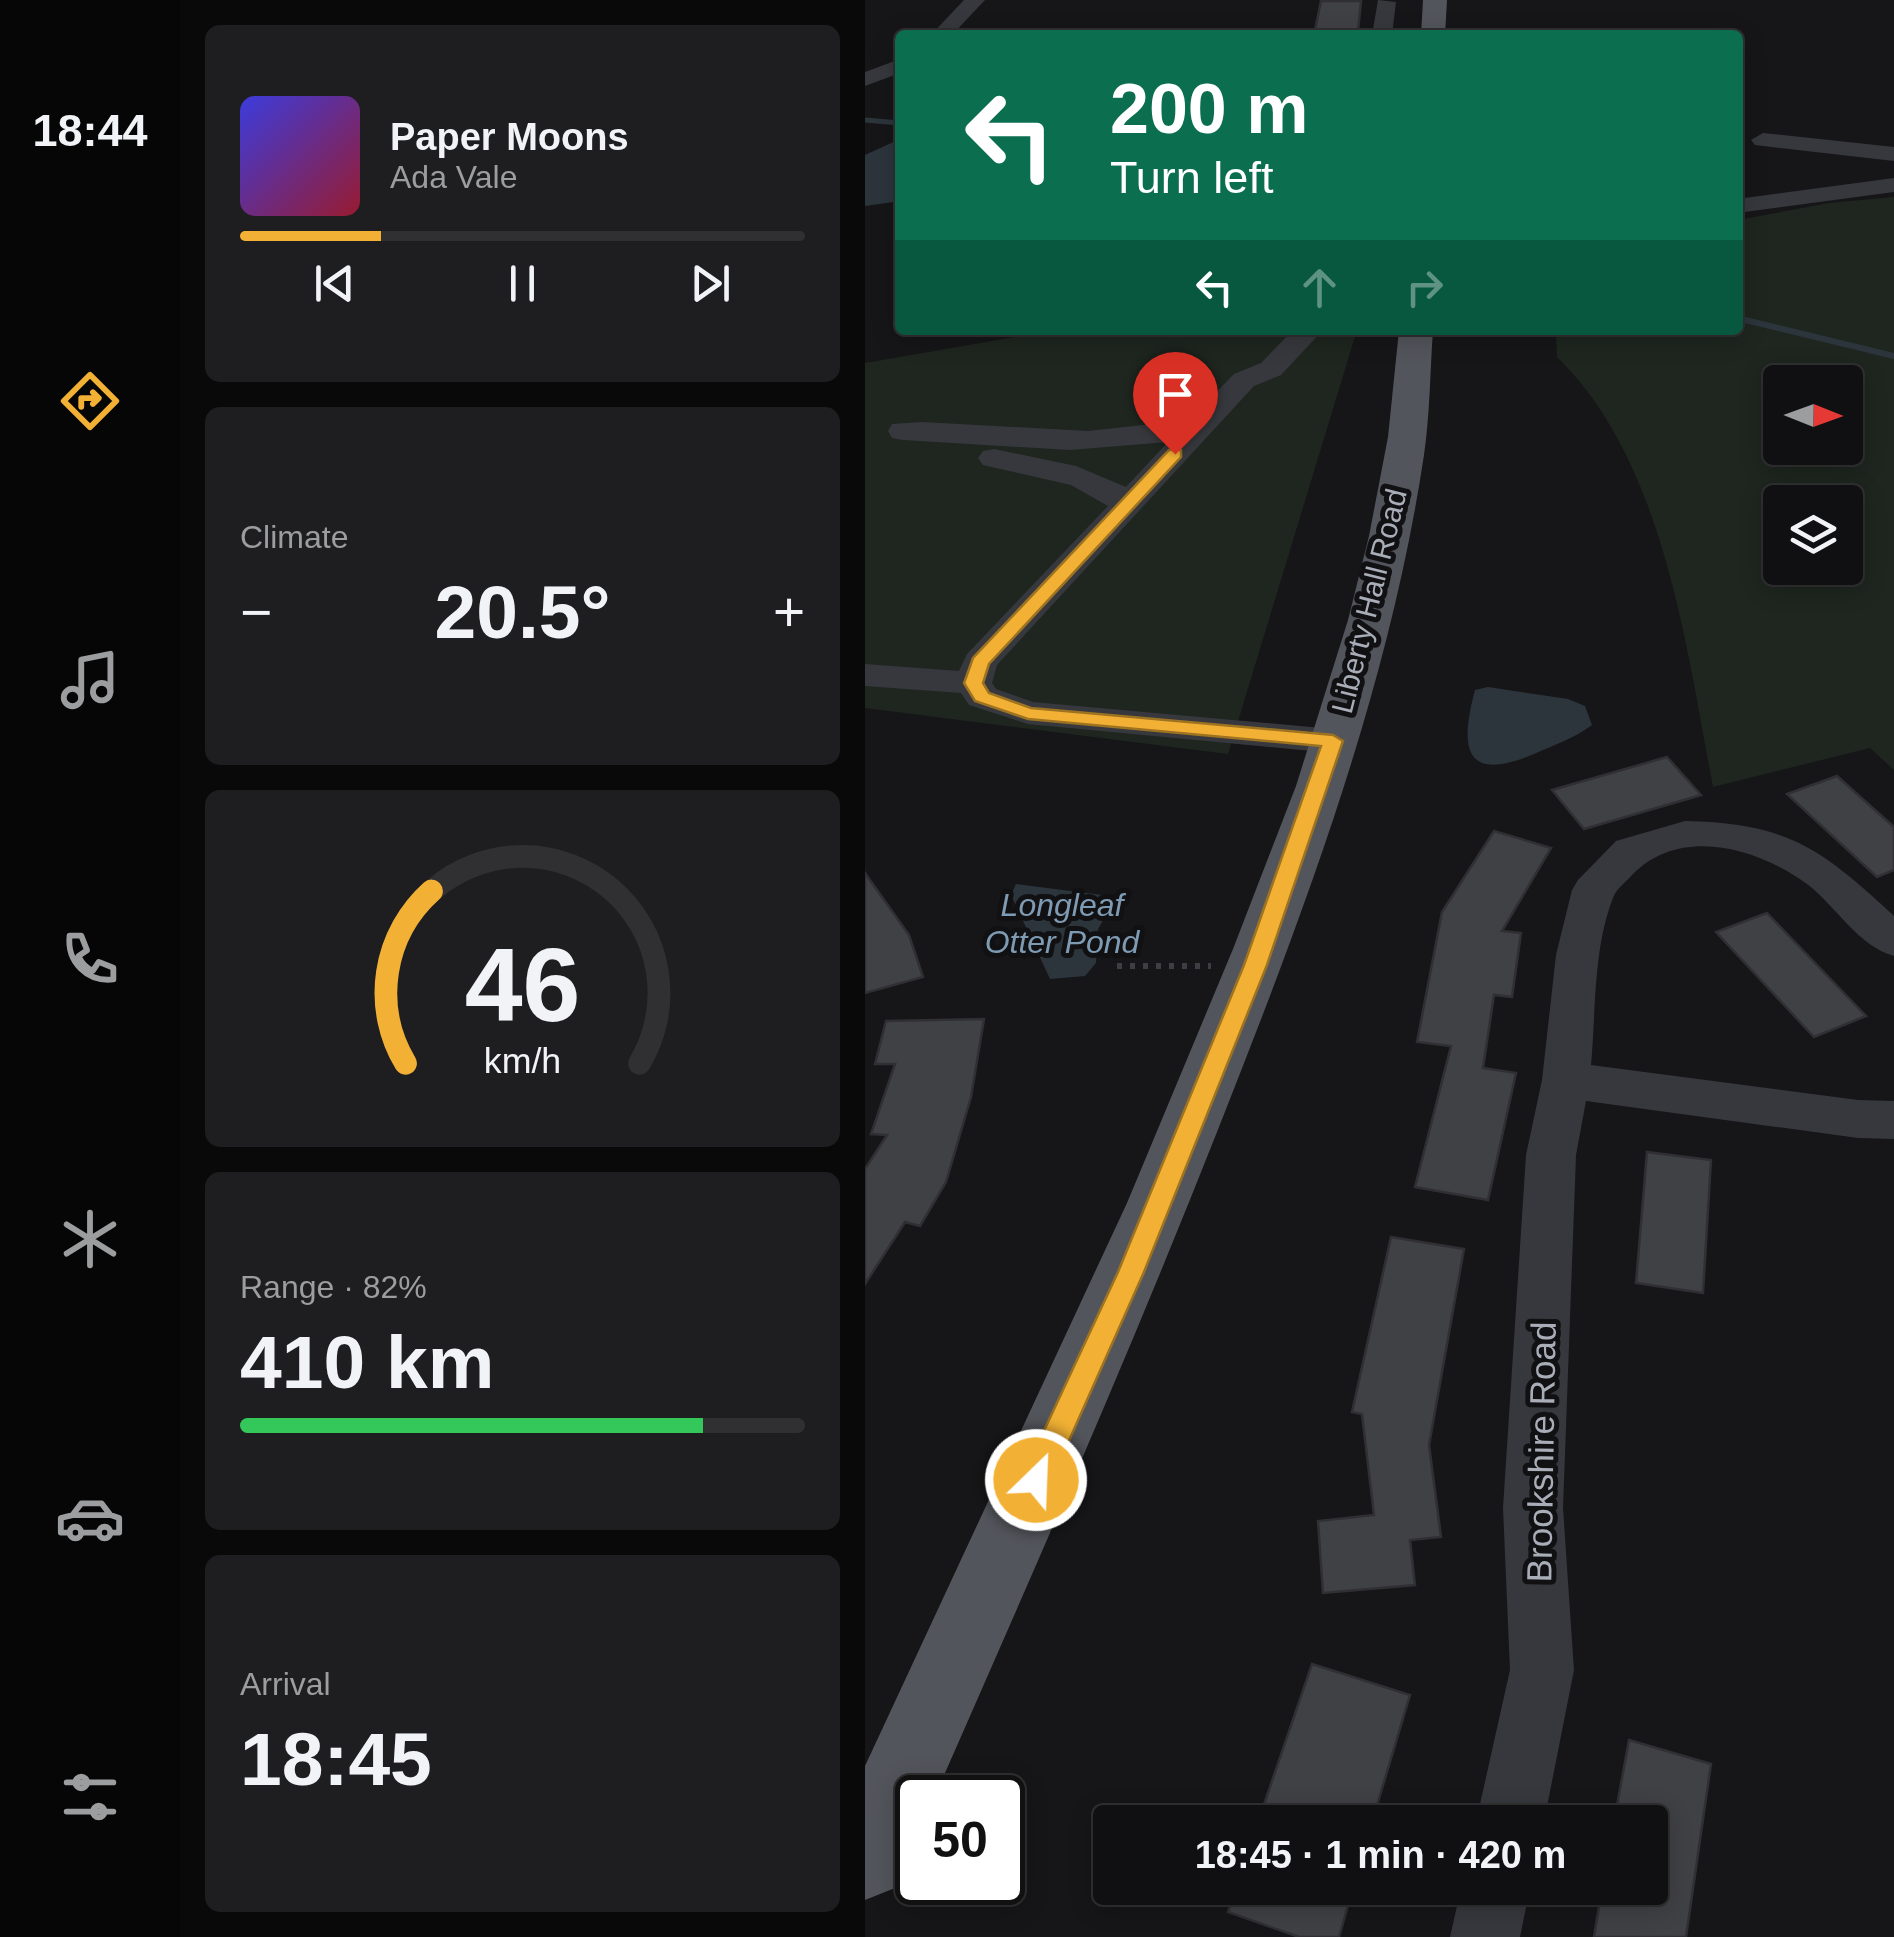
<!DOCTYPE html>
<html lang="en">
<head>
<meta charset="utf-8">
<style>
	:root { --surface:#101012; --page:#1e1e20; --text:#f1f3f6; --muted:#9c9d9f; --line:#303032; --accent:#f2b134 }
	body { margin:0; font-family:Helvetica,sans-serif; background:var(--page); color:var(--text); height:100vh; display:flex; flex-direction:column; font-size:38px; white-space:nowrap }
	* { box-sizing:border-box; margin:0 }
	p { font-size:32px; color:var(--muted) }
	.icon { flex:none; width:55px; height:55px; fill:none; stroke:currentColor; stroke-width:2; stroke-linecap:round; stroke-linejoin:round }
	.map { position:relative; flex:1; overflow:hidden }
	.drawer { display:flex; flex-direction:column; gap:25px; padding:25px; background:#09090a; width:685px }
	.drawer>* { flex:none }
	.hud { position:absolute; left:30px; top:30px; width:848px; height:305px; border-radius:10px; box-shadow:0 5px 25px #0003,0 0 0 2px var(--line); background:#0b6e4f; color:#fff; overflow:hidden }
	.needle { width:65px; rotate:91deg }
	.tools { position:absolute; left:898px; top:365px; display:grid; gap:20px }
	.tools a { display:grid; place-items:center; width:100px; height:100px; border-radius:10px; background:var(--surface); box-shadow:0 5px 25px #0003,0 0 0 2px var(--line); font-size:50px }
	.speed { position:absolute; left:30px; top:1775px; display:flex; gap:20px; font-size:50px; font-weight:700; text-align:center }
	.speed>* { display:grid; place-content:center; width:130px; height:130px; border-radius:50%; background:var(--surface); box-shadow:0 5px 25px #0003,0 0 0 2px var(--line); line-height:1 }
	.speed .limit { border:5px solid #111; border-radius:15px; background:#fff; color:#111 }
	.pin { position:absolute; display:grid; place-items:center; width:85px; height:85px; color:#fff; margin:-102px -42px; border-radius:50% 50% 50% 0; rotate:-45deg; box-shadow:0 0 10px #0007 }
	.pin .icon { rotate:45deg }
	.me { position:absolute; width:110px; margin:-55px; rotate:24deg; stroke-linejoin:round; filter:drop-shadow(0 0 8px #0008) }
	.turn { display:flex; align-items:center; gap:35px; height:210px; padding:0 50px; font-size:45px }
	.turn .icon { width:130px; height:130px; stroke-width:2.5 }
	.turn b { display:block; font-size:70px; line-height:85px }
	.lanes { display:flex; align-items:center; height:95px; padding:0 50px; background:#0003; justify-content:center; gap:50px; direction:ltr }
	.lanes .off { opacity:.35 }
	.big { font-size:75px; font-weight:800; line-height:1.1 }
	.drawer .tile { flex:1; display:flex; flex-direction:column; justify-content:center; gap:15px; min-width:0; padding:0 35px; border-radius:15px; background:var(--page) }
	.drawer .dial { align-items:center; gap:0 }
	.dial svg { height:260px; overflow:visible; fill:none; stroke:var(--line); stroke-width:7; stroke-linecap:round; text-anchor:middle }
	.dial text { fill:var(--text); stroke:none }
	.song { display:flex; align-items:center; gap:30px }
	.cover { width:120px; height:120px; border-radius:15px; background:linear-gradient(135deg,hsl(240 70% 55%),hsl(350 70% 35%)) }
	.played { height:10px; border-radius:5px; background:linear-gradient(90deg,var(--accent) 25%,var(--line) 25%) }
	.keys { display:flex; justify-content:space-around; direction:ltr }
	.heat { display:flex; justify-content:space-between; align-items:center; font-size:55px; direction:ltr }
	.charge { height:15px; border-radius:8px; background:linear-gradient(90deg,#34c759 82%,var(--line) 0) }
	.trip { position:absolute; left:228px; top:1805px; width:575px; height:100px; border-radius:10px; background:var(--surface); box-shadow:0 5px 25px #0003,0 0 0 2px var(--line); font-weight:800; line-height:100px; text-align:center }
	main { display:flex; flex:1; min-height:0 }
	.dock { display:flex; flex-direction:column; width:180px; justify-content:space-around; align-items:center; background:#060607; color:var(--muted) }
	.dock .icon { width:70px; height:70px }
	.dock .current { color:var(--accent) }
	.dock b { font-size:45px; color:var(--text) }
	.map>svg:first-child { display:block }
	.green { fill:#1e261f; fill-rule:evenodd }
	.water { fill:#2c353c }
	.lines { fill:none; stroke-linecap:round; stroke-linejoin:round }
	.stream-far1 { stroke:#2c353c; stroke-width:5 }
	.stream { stroke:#2c353c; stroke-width:6 }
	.building { fill:#404145; stroke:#303034; stroke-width:2.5 }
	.path { stroke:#3d3f44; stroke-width:6; stroke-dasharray:5 8; stroke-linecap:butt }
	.minor { fill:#37383d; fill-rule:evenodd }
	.major { fill:#53555c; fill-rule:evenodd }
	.route { fill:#f2b134; stroke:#9d7322; stroke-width:2.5 }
	.labels { text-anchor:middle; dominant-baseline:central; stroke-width:10; stroke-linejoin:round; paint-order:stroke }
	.street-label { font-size:30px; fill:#a8adb8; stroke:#111113 }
	.water-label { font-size:32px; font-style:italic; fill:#7f9bb3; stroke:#111113 }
	.near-street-label { font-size:35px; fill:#a8adb8; stroke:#111113 }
</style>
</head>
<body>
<main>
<nav class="dock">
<b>18:44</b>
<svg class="icon current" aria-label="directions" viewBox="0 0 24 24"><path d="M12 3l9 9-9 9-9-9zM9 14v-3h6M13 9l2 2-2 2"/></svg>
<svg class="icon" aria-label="music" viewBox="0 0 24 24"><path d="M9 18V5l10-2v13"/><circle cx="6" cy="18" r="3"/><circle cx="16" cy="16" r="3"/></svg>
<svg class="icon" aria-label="phone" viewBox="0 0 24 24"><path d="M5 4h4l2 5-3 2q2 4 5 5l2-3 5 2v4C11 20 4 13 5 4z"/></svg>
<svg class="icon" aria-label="climate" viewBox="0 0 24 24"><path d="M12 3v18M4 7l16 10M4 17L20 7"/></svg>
<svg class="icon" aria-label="car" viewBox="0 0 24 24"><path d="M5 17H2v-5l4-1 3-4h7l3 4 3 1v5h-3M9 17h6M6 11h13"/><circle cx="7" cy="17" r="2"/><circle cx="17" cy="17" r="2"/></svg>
<svg class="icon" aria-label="filters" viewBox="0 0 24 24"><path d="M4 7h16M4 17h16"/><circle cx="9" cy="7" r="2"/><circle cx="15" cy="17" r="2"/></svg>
</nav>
<section class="drawer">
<div class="tile">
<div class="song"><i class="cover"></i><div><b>Paper Moons</b><p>Ada Vale</p></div></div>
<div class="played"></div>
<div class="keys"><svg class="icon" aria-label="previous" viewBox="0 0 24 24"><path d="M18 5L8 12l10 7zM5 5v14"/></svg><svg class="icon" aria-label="pause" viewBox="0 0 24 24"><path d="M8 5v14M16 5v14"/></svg><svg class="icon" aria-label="next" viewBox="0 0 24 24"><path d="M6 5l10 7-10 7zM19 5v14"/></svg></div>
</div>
<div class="tile"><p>Climate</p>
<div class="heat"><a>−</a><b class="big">20.5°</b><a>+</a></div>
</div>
<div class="tile dial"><svg viewBox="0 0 100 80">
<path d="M14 69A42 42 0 1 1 86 69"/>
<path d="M14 69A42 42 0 0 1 22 16" stroke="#f2b134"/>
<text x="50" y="56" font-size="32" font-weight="700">46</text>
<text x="50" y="72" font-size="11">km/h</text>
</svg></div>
<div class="tile"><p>Range · 82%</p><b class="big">410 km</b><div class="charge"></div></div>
<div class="tile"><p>Arrival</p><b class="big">18:45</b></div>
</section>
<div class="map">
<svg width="1029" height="1937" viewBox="0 0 1029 1937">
	<rect width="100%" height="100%" fill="#161618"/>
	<!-- green -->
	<g class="green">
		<path d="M1029 197V770L1005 748 848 787C821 646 799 461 692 357L691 330H872L873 220 964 203ZM915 382H980V448H915ZM980 502V568H915V502Z"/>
		<polygon points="190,330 492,330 363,754 0,708 0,363"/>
	</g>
	<!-- water -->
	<g class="water">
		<polygon points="35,139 35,201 0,206 0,155"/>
		<path d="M623 687 703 699 720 706 727 725C710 738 689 745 669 754 600 783 594 750 610 690Z"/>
		<polygon points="151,884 252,897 233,929 231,963 220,976 185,979 146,895"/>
	</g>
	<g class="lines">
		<!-- stream-far1 -->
		<polyline class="stream-far1" points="0,120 35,123"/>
		<!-- stream -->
		<polyline class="stream" points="872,318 1029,356"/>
	</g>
	<!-- building -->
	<g class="building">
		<polygon points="456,1 496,1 493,31 450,30"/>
		<polygon points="802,757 836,795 719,829 687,790"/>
		<polygon points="972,776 1029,827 1029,870 1012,877 922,794"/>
		<polygon points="629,831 686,848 637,931 656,933 647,997 629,995 618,1068 651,1073 623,1200 550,1187 586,1046 552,1042 577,912"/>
		<polygon points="0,873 44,935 58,977 0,993"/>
		<polygon points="902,913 1001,1016 949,1037 851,932"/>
		<polygon points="119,1019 106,1097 81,1182 55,1226 40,1222 0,1284 0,1169 22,1135 6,1134 30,1064 10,1064 21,1021"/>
		<polygon points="782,1152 846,1160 838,1293 771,1283"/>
		<polygon points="526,1237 599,1249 564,1445 576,1537 545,1540 550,1585 458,1593 453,1521 509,1515 497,1414 487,1412"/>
		<polygon points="447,1664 545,1695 507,1822 393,1822"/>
		<polygon points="764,1740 846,1764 821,1937 729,1937 737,1888 785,1888 785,1822 749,1822"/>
		<polygon points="371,1888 488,1888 474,1937 434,1937 363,1912"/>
	</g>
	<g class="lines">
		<!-- path -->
		<polyline class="path" points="252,966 346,966"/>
		<!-- minor -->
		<g class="minor">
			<polygon points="99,0 120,0 87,35 66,35"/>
			<polygon points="513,0 531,2 527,35 507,35"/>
			<polygon points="35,59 35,73 0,86 0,72"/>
			<polygon points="898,133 1029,147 1029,161 890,145 886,140"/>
			<polygon points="1029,178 1029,192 872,213 872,199"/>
			<polygon points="428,330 458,330 416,375 389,386 132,665 127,683 131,689 168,702 468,729 482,733 487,741 482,749 468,753 163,724 104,705 96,693 0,686 0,664 94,671 102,654 243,506 206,485 118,465 113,458 118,451 129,449 211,466 261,487 303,442 205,450 38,440 27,438 23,431 27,424 57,422 223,431 324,420 369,374 396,363"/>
			<path d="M820 821C922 823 956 848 1029 916V956C993 946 971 906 942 884 893 848 815 825 767 875 761 882 751 889 748 898 728 949 731 1011 726 1065L993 1100 1029 1101V1139L993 1138 721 1101 711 1155 698 1508 709 1670 679 1822H611L645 1670 638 1508 661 1155 677 1080 691 955 707 890 713 880 751 841Z"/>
			<polygon points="596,1888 665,1888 655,1937 585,1937"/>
		</g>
		<!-- major -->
		<g class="major">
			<polygon points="558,0 582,0 580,35 556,35"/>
			<path d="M534 330H568C565 372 565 414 559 455 524 688 440 909 354 1127 265 1353 167 1575 69 1798H52V1836L30 1888 0 1900V1766L262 1203 368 949 431 786 483 620 504 536 523 437Z"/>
		</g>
	</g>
	<!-- route -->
	<polygon class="route" points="310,449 316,450 316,457 124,664 118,683 124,693 166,708 468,735 478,741 402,965 279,1272 182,1490 171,1494 161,1490 156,1480 253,1272 379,965 456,746 163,719 110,701 99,683 108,658 304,450"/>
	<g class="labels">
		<!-- street labels -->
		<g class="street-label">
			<text transform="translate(504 601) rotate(-76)">Liberty Hall Road</text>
		</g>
		<!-- water labels -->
		<g class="water-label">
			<text x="197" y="905">Longleaf<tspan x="197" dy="37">Otter Pond</tspan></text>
		</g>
		<!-- near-street labels -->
		<g class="near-street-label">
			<text transform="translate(676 1452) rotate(-89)">Brookshire Road</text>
		</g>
	</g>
</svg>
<div class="tools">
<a><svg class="needle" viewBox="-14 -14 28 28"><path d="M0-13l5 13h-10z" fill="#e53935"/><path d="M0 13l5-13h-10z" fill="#9c9d9f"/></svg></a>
<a><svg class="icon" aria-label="layers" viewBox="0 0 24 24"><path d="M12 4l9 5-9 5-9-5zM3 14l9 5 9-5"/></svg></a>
</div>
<div class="speed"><div class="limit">50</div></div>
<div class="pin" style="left:310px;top:454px;background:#d93025"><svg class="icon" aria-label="arrive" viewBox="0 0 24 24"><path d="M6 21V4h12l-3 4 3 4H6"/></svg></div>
<svg class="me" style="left:171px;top:1480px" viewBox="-20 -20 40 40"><circle r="17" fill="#f2b134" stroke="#fff" stroke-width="3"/><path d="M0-11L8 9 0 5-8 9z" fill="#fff"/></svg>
<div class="trip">18:45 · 1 min · 420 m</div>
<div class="hud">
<div class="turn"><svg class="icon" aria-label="left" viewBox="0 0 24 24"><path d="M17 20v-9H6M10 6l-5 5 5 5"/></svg><div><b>200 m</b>Turn left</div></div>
<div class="lanes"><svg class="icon" aria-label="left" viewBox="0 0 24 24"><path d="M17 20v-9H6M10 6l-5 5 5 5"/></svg><svg class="icon off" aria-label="ahead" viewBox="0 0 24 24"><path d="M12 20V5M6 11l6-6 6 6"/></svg><svg class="icon off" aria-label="right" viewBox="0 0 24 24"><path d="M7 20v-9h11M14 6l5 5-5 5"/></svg></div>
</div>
</div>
</main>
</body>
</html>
